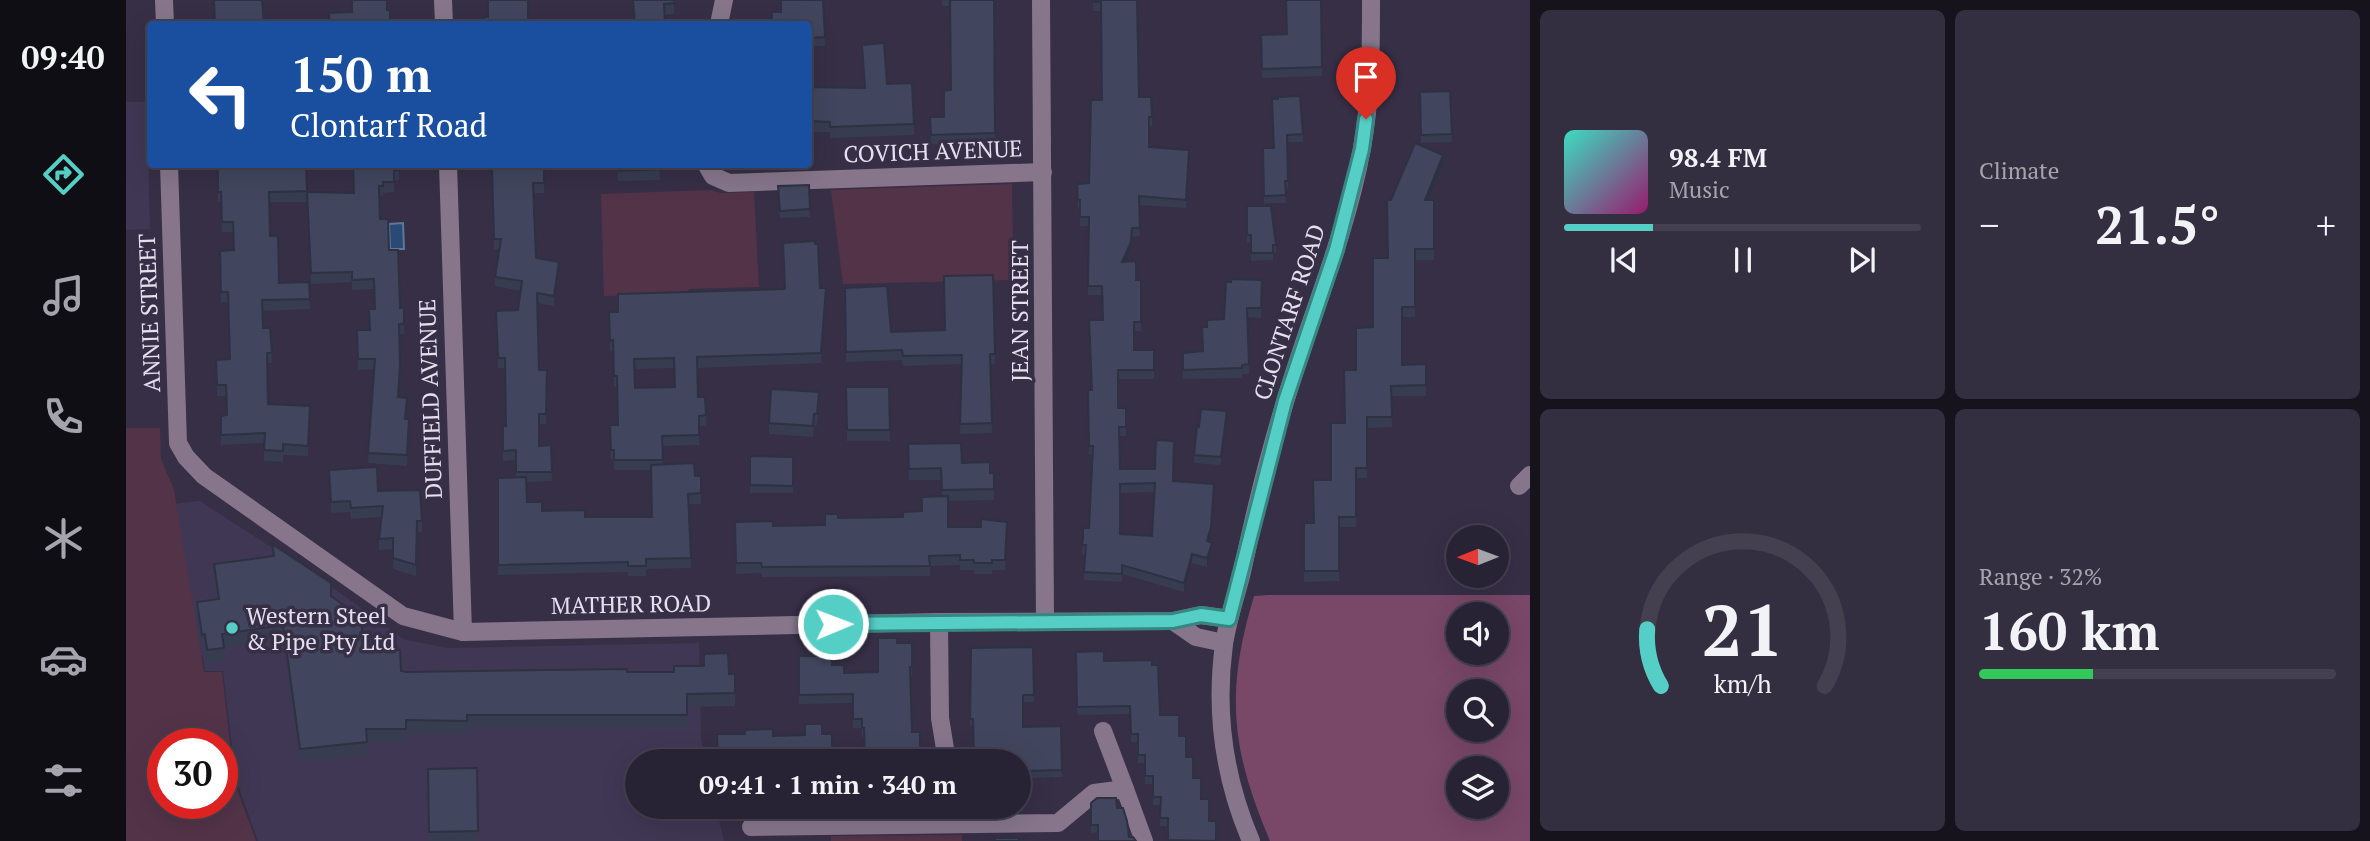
<!DOCTYPE html>
<html lang="en">
<head>
<meta charset="utf-8">
<style>
	:root { --surface:#282334; --page:#342f40; --text:#f1f3f6; --muted:#a5a4ac; --line:#44404f; --accent:#55cec6 }
	body { margin:0; font-family:"PT Serif",serif; background:var(--page); color:var(--text); height:100vh; display:flex; flex-direction:column; font-size:26px; white-space:nowrap }
	* { box-sizing:border-box; margin:0 }
	p { font-size:23px; color:var(--muted) }
	.icon { flex:none; width:38px; height:38px; fill:none; stroke:currentColor; stroke-width:2; stroke-linecap:round; stroke-linejoin:round }
	.map { position:relative; flex:1; overflow:hidden }
	.side { display:flex; flex-direction:column; gap:10px; padding:10px; background:#16131d; width:840px }
	.side>* { flex:none }
	.top-card { position:absolute; left:21px; top:21px; width:665px; height:147px; border-radius:7px; box-shadow:0 7px 28px #0002,0 0 0 2px var(--line); background:#1a4fa0; color:#fff; overflow:hidden }
	.needle { width:46px; rotate:269deg }
	.tools { position:absolute; left:1320px; top:525px; display:grid; gap:14px }
	.tools a { display:grid; place-items:center; width:63px; height:63px; border-radius:50%; background:var(--surface); box-shadow:0 7px 28px #0002,0 0 0 2px var(--line); font-size:35px }
	.speed { position:absolute; left:21px; top:728px; display:flex; gap:14px; font-size:35px; font-weight:700; text-align:center }
	.speed>* { display:grid; place-content:center; width:91px; height:91px; border-radius:50%; background:var(--surface); box-shadow:0 7px 28px #0002,0 0 0 2px var(--line); line-height:1 }
	.speed .limit { border:10px solid #d22; background:#fff; color:#111 }
	.pin { position:absolute; display:grid; place-items:center; width:60px; height:60px; color:#fff; margin:-72px -30px; border-radius:50% 50% 50% 0; rotate:-45deg; box-shadow:0 0 7px #0007 }
	.pin .icon { rotate:45deg }
	.me { position:absolute; width:77px; margin:-38px; rotate:89deg; stroke-linejoin:round; filter:drop-shadow(0 0 5px #0008) }
	.turn { display:flex; align-items:center; gap:24px; height:147px; padding:0 28px; font-size:32px }
	.turn .icon { width:91px; height:91px; stroke-width:2.5 }
	.turn b { display:block; font-size:49px; line-height:60px }
	.big { font-size:52px; font-weight:700; line-height:1.1 }
	.side .widget { flex:1; display:flex; flex-direction:column; justify-content:center; gap:10px; min-width:0; padding:0 24px; border-radius:10px; background:var(--page) }
	.side .dial { align-items:center; gap:0 }
	.dial svg { height:182px; overflow:visible; fill:none; stroke:var(--line); stroke-width:7; stroke-linecap:round; text-anchor:middle }
	.dial text { fill:var(--text); stroke:none }
	.song { display:flex; align-items:center; gap:21px }
	.cover { width:84px; height:84px; border-radius:10px; background:linear-gradient(135deg,hsl(170 70% 55%),hsl(320 70% 35%)) }
	.played { height:7px; border-radius:4px; background:linear-gradient(90deg,var(--accent) 25%,var(--line) 25%) }
	.keys { display:flex; justify-content:space-around; direction:ltr }
	.heat { display:flex; justify-content:space-between; align-items:center; font-size:38px; direction:ltr }
	.charge { height:10px; border-radius:5px; background:linear-gradient(90deg,#34c759 32%,var(--line) 0) }
	.side .tiles { flex:1; display:grid; gap:10px; grid-template-columns:repeat(2,1fr) }
	.trip { position:absolute; left:499px; top:749px; width:406px; height:70px; border-radius:35px; background:var(--surface); box-shadow:0 7px 28px #0002,0 0 0 2px var(--line); font-weight:700; line-height:70px; text-align:center }
	main { display:flex; flex:1; min-height:0 }
	.tab-bar { display:flex; flex-direction:column; width:126px; justify-content:space-around; align-items:center; background:#100e15; color:var(--muted) }
	.tab-bar .icon { width:49px; height:49px }
	.tab-bar .on { color:var(--accent) }
	.tab-bar b { font-size:32px; color:var(--text) }
	.map>svg:first-child { display:block }
	.built { fill:#403754 }
	.green { fill:#533348; fill-rule:evenodd }
	.forest { fill:#794768; fill-rule:evenodd }
	.water { fill:#284a74; stroke:#607799; stroke-width:2 }
	.lines { fill:none; stroke-linecap:round; stroke-linejoin:round }
	.minor { stroke:#87768b; stroke-width:18 }
	.wall { fill:#383c51; fill-rule:evenodd }
	.shaded-wall { fill:#2e3142 }
	.building { fill:#41465e; stroke:#2e3142; stroke-width:2; fill-rule:evenodd }
	.route-casing { stroke:#378681; stroke-width:18 }
	.route { stroke:#55cec6; stroke-width:12 }
	.poi-dot { fill:#55cec6; stroke:#362f46; stroke-width:2.5 }
	.labels { text-anchor:middle; dominant-baseline:central; stroke-width:7; stroke-linejoin:round; paint-order:stroke }
	.street-label { font-size:23px; fill:#e4e0ef; stroke:#362f46 }
	.poi-label { font-size:23px; fill:#e4e0ef; stroke:#362f46; text-anchor:start }
</style>
</head>
<body>
<main>
<nav class="tab-bar">
<b>09:40</b>
<svg class="icon on" aria-label="directions" viewBox="0 0 24 24"><path d="M12 3l9 9-9 9-9-9zM9 14v-3h6M13 9l2 2-2 2"/></svg>
<svg class="icon" aria-label="music" viewBox="0 0 24 24"><path d="M9 18V5l10-2v13"/><circle cx="6" cy="18" r="3"/><circle cx="16" cy="16" r="3"/></svg>
<svg class="icon" aria-label="phone" viewBox="0 0 24 24"><path d="M5 4h4l2 5-3 2q2 4 5 5l2-3 5 2v4C11 20 4 13 5 4z"/></svg>
<svg class="icon" aria-label="climate" viewBox="0 0 24 24"><path d="M12 3v18M4 7l16 10M4 17L20 7"/></svg>
<svg class="icon" aria-label="car" viewBox="0 0 24 24"><path d="M5 17H2v-5l4-1 3-4h7l3 4 3 1v5h-3M9 17h6M6 11h13"/><circle cx="7" cy="17" r="2"/><circle cx="17" cy="17" r="2"/></svg>
<svg class="icon" aria-label="filters" viewBox="0 0 24 24"><path d="M4 7h16M4 17h16"/><circle cx="9" cy="7" r="2"/><circle cx="15" cy="17" r="2"/></svg>
</nav>
<div class="map">
<svg width="1404" height="841" viewBox="0 0 1404 841">
	<rect width="100%" height="100%" fill="#362f46"/>
	<!-- built -->
	<g class="built">
		<polygon points="0,102 21,102 24,229 0,230"/>
		<polygon points="74,501 202,584 277,639 321,648 573,643 575,739 580,761 511,761 511,807 590,807 598,841 132,841 110,780 97,671 79,671 77,657 31,660 5,516 54,503"/>
	</g>
	<!-- green -->
	<g class="green">
		<polygon points="886,184 887,280 717,284 705,190"/>
		<polygon points="584,190 595,193 628,192 633,287 563,289 562,294 478,296 475,194"/>
		<path d="M0 428H34L35 459 48 490 78 672H96L108 781 130 841H0ZM37 744H96V803H37Z"/>
		<polygon points="836,835 836,841 705,841 705,836"/>
	</g>
	<!-- forest -->
	<path class="forest" d="M1143 595H1404V841H1144C1105 749 1099 692 1128 596ZM1332 614H1370V653H1332ZM1332 691H1370V730H1332ZM1332 768H1370V807H1332Z"/>
	<!-- water -->
	<polygon class="water" points="277,223 278,249 264,249 263,224"/>
	<g class="lines">
		<!-- minor -->
		<g class="minor">
			<polyline points="38,0 39,24"/>
			<polyline points="317,0 318,24"/>
			<polyline points="915,0 919,621"/>
			<polyline points="593,24 598,0"/>
			<polyline points="43,164 52,443 60,457 78,476 277,616 337,632 813,622 1047,621 1075,615 1103,619"/>
			<polyline points="322,164 337,632"/>
			<polyline points="580,164 587,176 603,183 917,172"/>
			<polyline points="1393,486 1404,475"/>
			<polyline points="1047,621 1070,637 1098,643"/>
			<polyline points="813,622 814,718 821,761"/>
			<polyline points="977,731 999,789"/>
			<polyline points="625,827 932,823 968,793 999,789 1018,841"/>
			<path d="M1125 841C1098 778 1089 711 1098 644 1102 619 1110 596 1116 572 1128 515 1142 458 1159 402 1184 317 1220 236 1236 148 1245 99 1245 50 1245 0"/>
		</g>
	</g>
	<!-- wall -->
	<g class="wall">
		<polygon points="507,0 548,0 548,14 538,15 539,24 508,24"/>
		<polygon points="697,0 699,46 682,46 682,24 655,12"/>
		<polygon points="816,0 868,0 869,141 805,144 804,117 818,117 825,90 824,6 816,6"/>
		<path d="M967 0H1011L1013 97 1026 117V126H1023V147L1063 159 1060 208 1013 205 1014 236 1006 237 1005 250 1000 261 1010 280H1015V331H1008V350H1028V379H992V408H1000V436H993L994 469 1047 481 1088 493 1085 536 1083 542 1086 551 1081 567 1066 563 1058 592 996 574V582L958 580 959 554H956L957 537 963 528 966 455H963L962 390H966L977 320 976 295H962L963 226H954V209H952L951 184 963 183 976 100 975 11H967ZM1028 492 1026 536 994 534V493Z"/>
		<polygon points="1195,0 1196,76 1136,78 1135,35 1161,34"/>
		<polygon points="736,45 788,124 788,135 704,138 704,132 682,132 682,87 738,88"/>
		<polygon points="1324,91 1326,142 1295,143 1294,92"/>
		<polygon points="1146,99 1177,134 1177,142 1161,142 1162,188 1159,188 1160,203 1138,203 1137,148 1148,148"/>
		<polygon points="92,164 180,164 181,202 143,202 144,236 153,283 183,282 184,309 136,311 137,328 144,328 146,363 141,363 142,404 184,406 182,456 157,455 157,462 138,461 138,443 95,445 95,416 101,416 100,396 91,396 90,360 104,359 102,302 95,302 94,251 107,250 107,232 96,232 95,202 92,202"/>
		<polygon points="272,164 273,180 268,181 268,192 257,193 257,196 253,196 254,219 263,250 274,308 278,324 278,334 273,334 274,374 272,397 281,408 280,419 283,429 281,466 242,463 248,369 232,370 231,330 243,330 249,309 248,289 226,290 226,282 185,284 181,203 228,193"/>
		<polygon points="492,164 533,164 534,180 492,181"/>
		<path d="M418 165V193H407L410 258 433 271 428 306 411 303 413 370H421L420 424H413V446L425 445 426 481 401 482V502L416 511 459 517H526L525 470H488V460H485L484 425H492L491 386 488 387 487 351H484L483 312 658 289 657 253 694 288 700 298 695 363 571 368 572 397 580 415V426H573V445L536 446 537 464 569 476H575V504H563L565 568 520 569V576H502V572L372 575V478H390V460L377 461V426H380L379 368H372L370 311 392 310 395 291 369 286V277L374 249H368L366 167ZM548 368 549 387 509 388 508 369Z"/>
		<polygon points="1317,165 1303,200 1308,200 1308,260 1289,260 1289,317 1276,317 1276,365 1300,364 1300,396 1265,396 1266,427 1241,428 1241,478 1230,478 1230,527 1213,527 1213,581 1178,582 1178,523 1188,523 1205,480 1230,370 1247,327 1262,258"/>
		<polygon points="683,185 684,217 654,218 652,186"/>
		<polygon points="1121,206 1150,245 1150,253 1147,253 1147,260 1125,261 1125,243 1121,243"/>
		<polygon points="867,275 869,364 864,364 866,433 834,434 835,364 777,366 776,360 720,362 719,288 765,332 819,330"/>
		<polygon points="1136,280 1135,318 1122,317 1123,374 1116,374 1116,378 1057,379 1057,353 1076,351 1081,327 1098,319"/>
		<polygon points="720,387 763,387 764,441 721,441"/>
		<polygon points="693,403 691,425 688,425 687,437 643,434 643,423"/>
		<polygon points="1101,418 1095,465 1068,463 1068,455 1073,427"/>
		<polygon points="782,444 864,473 868,473 868,500 822,501 822,527 881,532 879,570 866,570 866,574 848,574 848,570 834,570 834,565 804,566 804,576 636,577 635,573 610,574 609,522 647,526 699,525 712,518 777,517 796,511 816,497 815,480 783,480"/>
		<polygon points="624,456 667,457 667,493 624,493"/>
		<polygon points="203,470 252,491 296,521 296,532 291,532 290,576 267,569 267,549 253,550 253,539 255,517 225,519 224,512 205,513"/>
		<polygon points="146,544 205,596 236,650 275,671 280,672 501,672 609,674 609,706 561,707 561,728 341,728 341,734 280,734 280,743 241,742 241,755 174,762 157,639 98,647 98,661 81,663 79,647 76,648 71,615 71,602 91,599 88,577 88,564 146,556"/>
		<polygon points="771,643 786,643 786,676 784,676 786,732 794,758 798,761 736,737 736,728 727,728 727,703 673,704 673,656 706,665 718,673 752,672"/>
		<polygon points="907,647 908,702 897,702 897,727 935,726 936,777 903,778 903,793 892,794 892,761 847,726 844,726 845,648"/>
		<polygon points="950,652 978,661 1026,665 1034,715 1053,736 1090,841 1042,841 1042,826 1034,826 1035,805 1027,805 1027,784 1019,784 1019,763 1012,763 1012,742 1005,742 1004,714 951,715"/>
		<polygon points="351,768 352,841 303,841 302,769"/>
		<polygon points="965,803 991,808 1003,837 1010,841 972,832 965,833"/>
	</g>
	<!-- shaded-wall -->
	<g class="shaded-wall">
		<polygon points="1317,155 1317,165 1299,210 1299,200"/>
		<polygon points="1006,228 1005,250 996,270 996,262"/>
		<polygon points="433,262 433,271 428,306 428,296"/>
		<polygon points="1101,411 1101,418 1095,465 1095,457"/>
		<polygon points="1088,484 1085,536 1081,550 1081,541"/>
		<polygon points="1086,543 1086,551 1081,567 1081,558"/>
		<polygon points="1066,554 1066,563 1058,592 1058,583"/>
	</g>
	<!-- building -->
	<g class="building">
		<polygon points="88,0 136,0 138,24 89,24"/>
		<polygon points="226,0 261,0 261,10 264,10 264,24 204,24 203,13 226,12"/>
		<polygon points="362,0 402,0 402,24 358,24 358,17 362,17"/>
		<polygon points="507,0 548,0 548,3 538,4 539,24 509,24"/>
		<polygon points="655,0 697,0 699,37 682,38 682,24 646,24 646,12 655,12"/>
		<polygon points="824,0 868,0 869,133 805,135 804,117 818,117 818,91 825,90"/>
		<path d="M967 0H1011L1013 97H1025L1026 117H1023V147L1063 150 1060 200 1013 196 1014 228H1006L1005 242 996 262 1010 261V280H1015V322H1008V350H1028V370H992V408H1000V427H993L994 469H1029L1030 440 1048 441 1047 481 1088 484 1085 527 1081 541 1086 543 1081 558 1066 554 1058 583 996 565V574L958 572 960 545H956L957 537V528H963L967 446H963L962 390H966L963 320H977L976 286H962L963 217H954V200H952L951 184 963 183 965 100H976L975 2H967ZM1029 483 1026 536 994 534V484Z"/>
		<polygon points="1160,0 1195,0 1196,67 1136,69 1135,35 1161,34"/>
		<polygon points="758,43 761,84 786,83 788,124 704,127 704,122 682,121 682,87 739,88 736,45"/>
		<polygon points="1324,91 1326,134 1295,135 1294,92"/>
		<polygon points="1174,96 1177,134 1161,135 1162,181 1159,181 1160,195 1138,196 1137,148 1148,148 1146,99 1152,99 1152,97"/>
		<polygon points="1289,143 1317,155 1299,200 1308,200 1308,249 1289,249 1289,307 1276,307 1276,365 1300,364 1300,385 1265,386 1266,417 1241,417 1241,468 1230,468 1230,517 1213,517 1213,571 1178,571 1178,523 1188,523 1187,480 1205,480 1205,423 1219,423 1218,370 1230,370 1230,328 1247,327 1247,258 1262,258 1261,200 1265,200"/>
		<polygon points="92,164 180,164 181,191 143,192 144,236 152,236 153,283 183,282 184,299 136,300 137,328 144,328 146,353 141,353 142,404 184,406 182,446 157,444 157,451 138,450 139,433 95,435 95,416 101,415 100,385 91,385 90,360 104,359 102,292 95,292 94,251 108,250 107,222 96,222 95,192 92,192"/>
		<polygon points="227,164 272,164 273,170 268,170 268,182 257,182 257,186 253,186 254,219 262,219 263,250 272,250 274,308 278,308 278,324 273,324 274,364 272,397 281,398 279,419 283,419 281,455 242,453 249,359 232,359 231,330 244,330 243,309 249,309 248,279 226,280 226,272 185,273 181,192 228,193"/>
		<polygon points="369,164 418,165 418,183 407,183 410,258 433,262 428,296 411,293 413,370 421,370 420,414 413,414 413,446 425,445 426,472 390,472 390,450 377,451 377,426 380,426 379,358 372,358 370,311 392,310 396,281 369,277 375,239 368,239 366,167 369,167"/>
		<polygon points="492,164 533,164 534,169 492,171"/>
		<polygon points="683,185 684,209 654,211 652,186"/>
		<polygon points="1121,206 1145,206 1150,245 1147,245 1147,253 1125,253 1125,235 1121,235"/>
		<path d="M689 241V244H692L694 288H700L695 353 571 357 572 397H579L580 415 573 416V435L536 436 537 460H488V450H485L484 425H492L491 376H488L487 340 484 341 483 312H492V294L659 289 657 243ZM548 358 549 387 509 388 508 359Z"/>
		<polygon points="867,275 869,354 864,354 866,423 834,424 836,355 777,356 776,350 720,352 719,288 761,286 765,332 819,330 818,276"/>
		<polygon points="1105,279 1136,280 1135,308 1121,308 1123,364 1116,365 1116,368 1057,370 1057,353 1077,351 1076,327 1081,327 1081,320 1098,319 1100,282 1105,282"/>
		<polygon points="720,387 763,387 764,430 721,430"/>
		<polygon points="645,389 693,392 691,414 688,414 687,426 643,423"/>
		<polygon points="1075,409 1101,411 1095,457 1068,455 1071,426 1073,427"/>
		<polygon points="835,443 836,463 864,462 864,473 868,473 868,489 816,490 815,468 783,469 782,444"/>
		<polygon points="624,456 667,457 667,486 624,485"/>
		<polygon points="568,463 569,476 575,476 575,493 562,494 565,558 520,559 520,566 502,566 502,562 372,565 372,478 400,477 401,502 416,502 416,511 459,510 459,517 526,517 525,465"/>
		<polygon points="251,467 252,491 294,490 296,521 291,521 290,565 267,558 267,538 253,539 257,506 225,508 224,501 205,502 203,470"/>
		<polygon points="822,496 822,527 855,527 855,519 881,522 879,560 866,560 866,563 848,563 848,560 834,560 834,555 803,556 804,566 636,567 635,563 610,563 609,522 647,521 647,526 699,525 699,514 712,514 712,518 777,517 777,512 796,511 796,497"/>
		<polygon points="146,544 205,583 205,596 236,618 236,650 274,650 275,671 280,672 501,669 501,672 548,672 548,666 578,666 578,654 602,653 603,674 609,674 609,693 561,694 561,715 341,715 341,721 280,720 280,729 240,729 241,742 174,749 157,625 96,634 98,648 81,650 79,634 76,635 71,602 93,599 88,564 148,556"/>
		<polygon points="752,638 771,638 771,643 786,643 786,667 784,667 786,732 794,732 794,758 798,758 798,761 739,761 738,728 736,728 736,719 727,719 727,694 673,695 673,656 706,656 706,665 718,665 718,673 752,672"/>
		<polygon points="907,647 908,695 897,695 897,727 935,726 936,770 902,771 903,785 892,786 892,761 848,761 847,719 844,719 845,648"/>
		<polygon points="978,651 978,661 1026,660 1026,665 1032,665 1034,715 1053,715 1053,736 1060,736 1060,757 1067,757 1067,778 1075,778 1075,799 1083,799 1083,821 1090,821 1090,841 1042,840 1042,818 1034,818 1035,797 1027,797 1027,776 1019,776 1019,755 1012,755 1012,734 1005,734 1004,706 951,707 950,652"/>
		<polygon points="679,724 696,724 696,734 706,734 706,761 592,761 591,734 619,734 619,730 647,729 647,736 679,735"/>
		<polygon points="351,768 352,831 303,832 302,769"/>
		<polygon points="971,798 990,798 991,808 997,808 1001,821 1003,837 1007,837 1010,841 972,841 972,825 965,825 965,803"/>
		<rect x="869" y="838" width="24" height="3"/>
	</g>
	<g class="lines">
		<!-- route casing -->
		<g class="route-casing">
			<polyline id="route" points="707,624 1047,621 1075,615 1103,619 1159,401 1210,250 1236,149 1240,119"/>
		</g>
		<!-- route -->
		<use href="#route" class="route"/>
	</g>
	<!-- markers -->
	<circle class="poi-dot" cx="106" cy="628" r="7"/>
	<g class="labels">
		<!-- street labels -->
		<g class="street-label">
			<text transform="translate(807 151) rotate(-2)">COVICH AVENUE</text>
			<text transform="translate(893 311) rotate(-90)">JEAN STREET</text>
			<text transform="translate(1163 312) rotate(-72)">CLONTARF ROAD</text>
			<text transform="translate(23 313) rotate(-92)">ANNIE STREET</text>
			<text transform="translate(304 399) rotate(-92)">DUFFIELD AVENUE</text>
			<text transform="translate(505 604) rotate(-1)">MATHER ROAD</text>
		</g>
		<!-- poi labels -->
		<g class="poi-label">
			<text x="120" y="615">Western Steel<tspan x="120" dy="26">&amp; Pipe Pty Ltd</tspan></text>
		</g>
	</g>
</svg>
<div class="tools">
<a><svg class="needle" viewBox="-14 -14 28 28"><path d="M0-13l5 13h-10z" fill="#e53935"/><path d="M0 13l5-13h-10z" fill="#a5a4ac"/></svg></a>
<a><svg class="icon" aria-label="sound" viewBox="0 0 24 24"><path d="M4 9h4l5-4v14l-5-4H4zM17 9q2 3 0 6"/></svg></a>
<a><svg class="icon" aria-label="search" viewBox="0 0 24 24"><circle cx="10" cy="10" r="6"/><path d="M15 15l6 6"/></svg></a>
<a><svg class="icon" aria-label="layers" viewBox="0 0 24 24"><path d="M12 4l9 5-9 5-9-5zM3 14l9 5 9-5"/></svg></a>
</div>
<div class="speed"><div class="limit">30</div></div>
<div class="pin" style="left:1240px;top:119px;background:#d93025"><svg class="icon" aria-label="arrive" viewBox="0 0 24 24"><path d="M6 21V4h12l-3 4 3 4H6"/></svg></div>
<svg class="me" style="left:707px;top:624px" viewBox="-20 -20 40 40"><circle r="17" fill="#55cec6" stroke="#fff" stroke-width="3"/><path d="M0-11L8 9 0 5-8 9z" fill="#fff"/></svg>
<div class="trip">09:41 · 1 min · 340 m</div>
<div class="top-card">
<div class="turn"><svg class="icon" aria-label="left" viewBox="0 0 24 24"><path d="M17 20v-9H6M10 6l-5 5 5 5"/></svg><div><b>150 m</b>Clontarf Road</div></div>
</div>
</div>
<section class="side">
<div class="tiles">
<div class="widget">
<div class="song"><i class="cover"></i><div><b>98.4 FM</b><p>Music</p></div></div>
<div class="played"></div>
<div class="keys"><svg class="icon" aria-label="previous" viewBox="0 0 24 24"><path d="M18 5L8 12l10 7zM5 5v14"/></svg><svg class="icon" aria-label="pause" viewBox="0 0 24 24"><path d="M8 5v14M16 5v14"/></svg><svg class="icon" aria-label="next" viewBox="0 0 24 24"><path d="M6 5l10 7-10 7zM19 5v14"/></svg></div>
</div>
<div class="widget"><p>Climate</p>
<div class="heat"><a>−</a><b class="big">21.5°</b><a>+</a></div>
</div>
<div class="widget dial"><svg viewBox="0 0 100 80">
<path d="M14 69A42 42 0 1 1 86 69"/>
<path d="M14 69A42 42 0 0 1 8 44" stroke="#55cec6"/>
<text x="50" y="56" font-size="32" font-weight="700">21</text>
<text x="50" y="72" font-size="11">km/h</text>
</svg></div>
<div class="widget"><p>Range · 32%</p><b class="big">160 km</b><div class="charge"></div></div>
</div>
</section>
</main>
</body>
</html>
